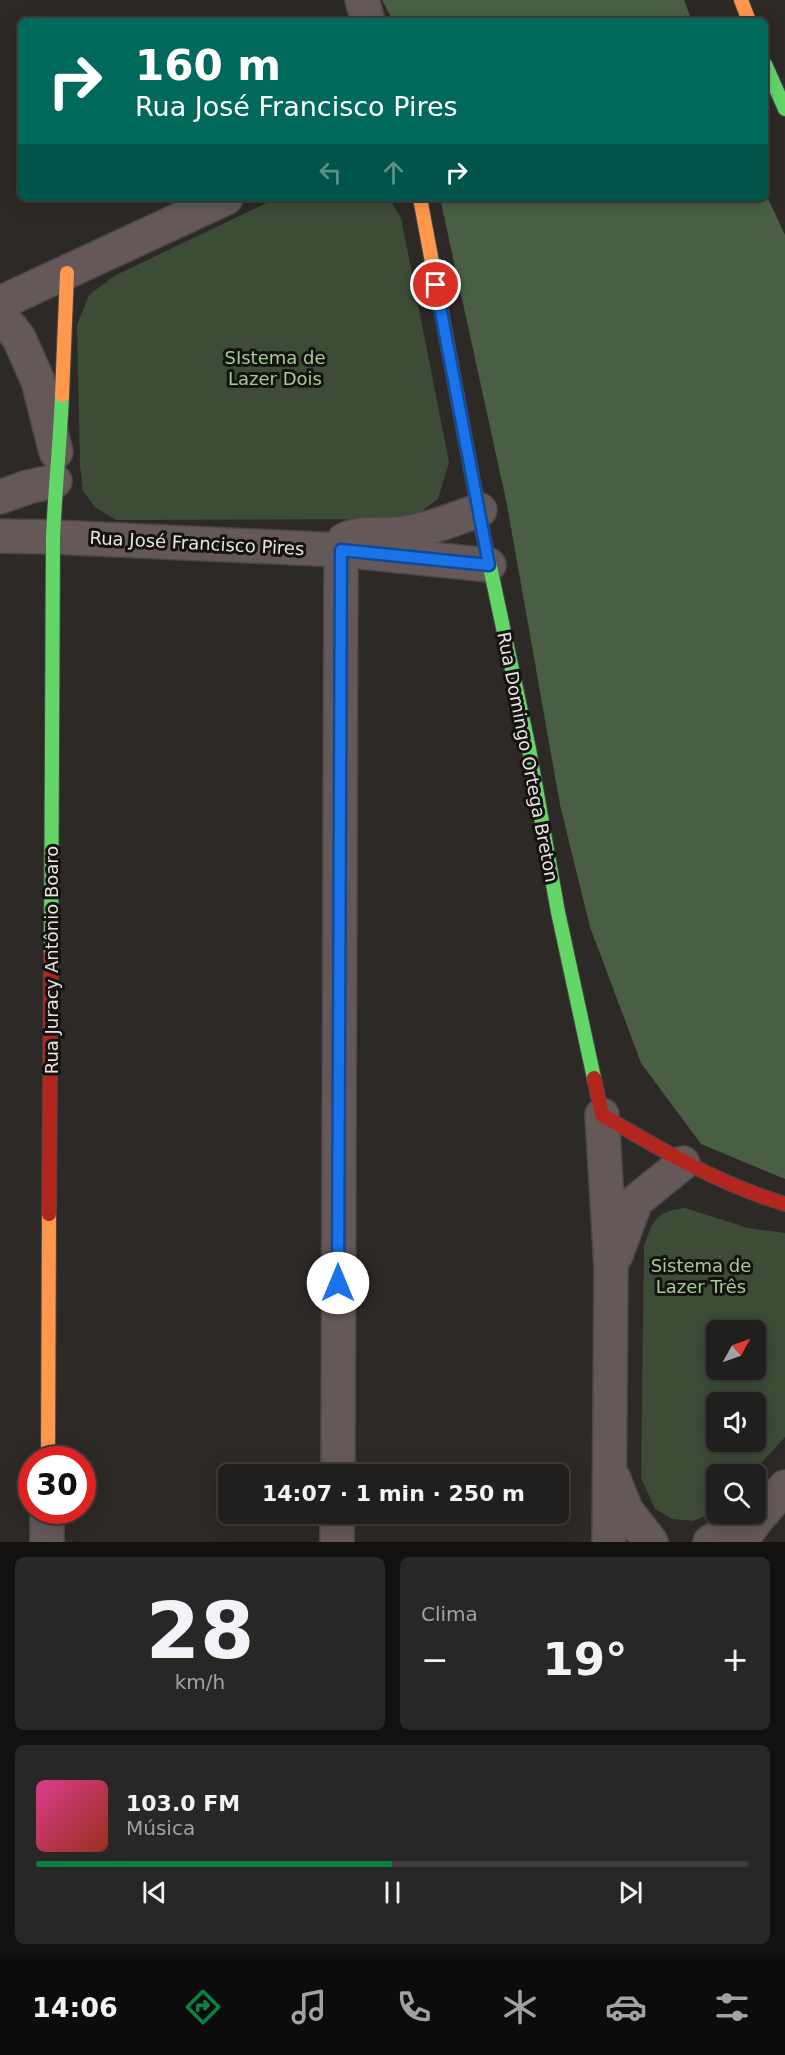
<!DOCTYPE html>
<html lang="pt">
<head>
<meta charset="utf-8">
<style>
	:root { --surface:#211f1d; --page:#292726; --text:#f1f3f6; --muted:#a2a2a4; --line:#3e3d3b; --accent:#0b8043 }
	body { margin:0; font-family:"DejaVu Sans",sans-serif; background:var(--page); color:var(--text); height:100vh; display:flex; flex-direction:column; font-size:22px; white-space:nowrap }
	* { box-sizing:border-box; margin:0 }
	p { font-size:20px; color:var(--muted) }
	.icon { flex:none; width:33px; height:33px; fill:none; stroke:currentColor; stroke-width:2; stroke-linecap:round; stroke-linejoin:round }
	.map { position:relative; height:1542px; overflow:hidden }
	.side { display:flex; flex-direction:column; gap:15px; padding:15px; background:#121110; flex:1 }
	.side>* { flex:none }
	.banner { position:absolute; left:18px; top:18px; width:750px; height:183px; border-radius:9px; box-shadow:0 3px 15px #0003,0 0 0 2px var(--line); background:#00695c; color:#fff; overflow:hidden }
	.needle { width:39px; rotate:50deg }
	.buttons { position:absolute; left:706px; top:1320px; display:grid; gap:12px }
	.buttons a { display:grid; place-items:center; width:60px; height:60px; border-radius:9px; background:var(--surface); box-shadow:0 3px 15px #0003,0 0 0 2px var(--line); font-size:30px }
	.speed { position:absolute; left:18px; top:1446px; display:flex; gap:12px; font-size:30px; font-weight:700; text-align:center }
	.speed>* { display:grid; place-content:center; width:78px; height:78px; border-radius:50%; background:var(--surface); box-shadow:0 3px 15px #0003,0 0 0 2px var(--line); line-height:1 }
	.speed .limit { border:9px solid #d22; background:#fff; color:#111 }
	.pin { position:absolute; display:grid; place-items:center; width:51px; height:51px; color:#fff; margin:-26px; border:3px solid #fff; border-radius:50%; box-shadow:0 2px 6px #0007 }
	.me { position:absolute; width:66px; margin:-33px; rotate:0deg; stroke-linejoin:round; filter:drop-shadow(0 0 4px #0008) }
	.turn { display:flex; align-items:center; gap:21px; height:126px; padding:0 18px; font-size:27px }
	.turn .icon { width:78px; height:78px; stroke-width:2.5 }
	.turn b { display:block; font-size:42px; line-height:51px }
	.lanes { display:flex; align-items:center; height:57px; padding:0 18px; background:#0003; justify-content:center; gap:30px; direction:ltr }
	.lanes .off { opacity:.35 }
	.big { font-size:45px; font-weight:600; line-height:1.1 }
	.side .tile { flex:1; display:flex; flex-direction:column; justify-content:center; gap:9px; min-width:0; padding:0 21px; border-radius:9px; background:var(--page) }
	.side .dial { align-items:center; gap:0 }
	.dial b { font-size:78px; line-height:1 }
	.song { display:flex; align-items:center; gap:18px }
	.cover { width:72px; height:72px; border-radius:9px; background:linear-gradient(135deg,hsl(330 70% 55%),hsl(10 70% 35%)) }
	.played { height:6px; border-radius:3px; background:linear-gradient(90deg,var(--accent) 50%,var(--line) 50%) }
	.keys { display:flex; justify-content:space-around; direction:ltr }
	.heat { display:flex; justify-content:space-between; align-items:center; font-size:33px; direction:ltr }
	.side .tiles { flex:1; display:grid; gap:15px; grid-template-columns:1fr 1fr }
	.tile:last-child { grid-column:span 2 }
	.trip { position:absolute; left:218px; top:1464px; width:351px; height:60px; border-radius:9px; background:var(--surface); box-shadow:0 3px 15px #0003,0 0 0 2px var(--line); font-weight:600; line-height:60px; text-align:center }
	.tabs { display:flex; height:96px; justify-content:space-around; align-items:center; background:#0d0c0c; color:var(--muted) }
	.tabs .icon { width:42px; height:42px }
	.tabs .selected { color:var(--accent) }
	.tabs b { font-size:27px; color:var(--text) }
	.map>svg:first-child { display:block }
	.green { fill:#3c4c37; fill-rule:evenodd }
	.forest { fill:#495e43 }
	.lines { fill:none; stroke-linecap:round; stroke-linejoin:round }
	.street-casing { stroke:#494746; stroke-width:36 }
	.fast-casing { stroke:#494746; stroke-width:16 }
	.slow-casing { stroke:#494746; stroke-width:16 }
	.jam-casing { stroke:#494746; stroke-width:16 }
	.street { stroke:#645859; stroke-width:33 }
	.fast { stroke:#63d668; stroke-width:14 }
	.slow { stroke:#ff974d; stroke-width:14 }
	.jam { stroke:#b3261e; stroke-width:14 }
	.route-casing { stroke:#114b97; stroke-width:15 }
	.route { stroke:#1a73e8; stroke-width:10 }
	.labels { text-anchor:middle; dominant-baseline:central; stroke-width:6; stroke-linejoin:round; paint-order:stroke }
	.park-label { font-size:18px; fill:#a3cc97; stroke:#151310 }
	.street-label { font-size:18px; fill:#e7e4e1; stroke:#151310 }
</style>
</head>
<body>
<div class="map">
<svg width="785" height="1542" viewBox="0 0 785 1542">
	<rect width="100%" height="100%" fill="#2c2927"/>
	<!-- green -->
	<g class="green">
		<polygon points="277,198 389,198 401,218 449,462 438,499 411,519 116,520 95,507 83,491 80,465 77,325 89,295 114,276"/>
		<path d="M685 1208 748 1228 785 1233V1437L751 1474H717V1511L693 1521 672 1519 655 1509 641 1478 644 1246C653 1220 656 1211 685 1208ZM717 1330H756V1370H717ZM717 1402H756V1442H717Z"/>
	</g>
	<!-- forest -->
	<g class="forest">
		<polygon points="382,0 684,0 692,21 393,21"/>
		<polygon points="765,192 785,235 785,1179 701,1144 641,1063 590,927 560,805 507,505 440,198 765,198"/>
	</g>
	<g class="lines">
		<!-- street casing -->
		<g class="street-casing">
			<g id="street">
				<polyline points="362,0 368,21"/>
				<polyline points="0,303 226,198"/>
				<polyline points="0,314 19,338 38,381 56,452"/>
				<polyline points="0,497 28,487 55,481"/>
				<polyline points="0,536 53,537 341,550 489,565"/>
				<polyline points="602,1115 611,1268 609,1542"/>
				<polyline points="616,1255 636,1201 683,1163"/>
				<path d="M338 1474 341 550 344 540C362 531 384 536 404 533 430 529 455 519 480 510"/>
				<polyline points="614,1479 626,1510 651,1542"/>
				<polyline points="47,1542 47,1510"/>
				<polyline points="337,1542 337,1514"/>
				<polyline points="710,1542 757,1519"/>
				<polyline points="740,1542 757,1519 785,1487"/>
			</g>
		</g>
		<!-- fast casing -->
		<g class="fast-casing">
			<g id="fast">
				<polyline points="765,64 785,109"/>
				<polyline points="483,534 529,749 558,912 594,1078"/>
				<path d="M51 955 53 537C55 490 60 443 62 395"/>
			</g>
		</g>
		<!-- slow casing -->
		<g class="slow-casing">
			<g id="slow">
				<polyline points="741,0 749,21"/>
				<polyline points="420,198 483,534"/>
				<polyline points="62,395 67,273"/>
				<polyline points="48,1460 49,1214"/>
			</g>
		</g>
		<!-- jam casing -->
		<g class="jam-casing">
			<g id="jam">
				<path d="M594 1078 602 1115C661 1150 719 1184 785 1204"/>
				<polyline points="49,1214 51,955"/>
			</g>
		</g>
		<!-- street -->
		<use href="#street" class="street"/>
		<!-- fast -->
		<use href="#fast" class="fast"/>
		<!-- slow -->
		<use href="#slow" class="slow"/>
		<!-- jam -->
		<use href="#jam" class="jam"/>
	</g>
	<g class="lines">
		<!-- route casing -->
		<g class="route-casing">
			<polyline id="route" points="338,1283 341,550 489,565 436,285"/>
		</g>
		<!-- route -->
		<use href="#route" class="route"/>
	</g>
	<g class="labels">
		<!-- park labels -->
		<g class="park-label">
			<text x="275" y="357">SIstema de<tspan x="275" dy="21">Lazer Dois</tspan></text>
			<text x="701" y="1265">Sistema de<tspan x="701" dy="21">Lazer Três</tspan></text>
		</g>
		<!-- street labels -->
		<g class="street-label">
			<text transform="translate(197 543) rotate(3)">Rua José Francisco Pires</text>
			<text transform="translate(528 757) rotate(79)">Rua Domingo Ortega Breton</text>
			<text transform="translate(51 960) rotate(-90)">Rua Juracy Antônio Boaro</text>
		</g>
	</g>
</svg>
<div class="buttons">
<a><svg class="needle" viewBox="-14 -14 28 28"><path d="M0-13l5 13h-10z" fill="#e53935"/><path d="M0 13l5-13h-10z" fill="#a2a2a4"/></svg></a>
<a><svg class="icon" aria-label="sound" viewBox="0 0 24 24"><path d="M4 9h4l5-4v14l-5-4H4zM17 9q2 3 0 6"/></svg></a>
<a><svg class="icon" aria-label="search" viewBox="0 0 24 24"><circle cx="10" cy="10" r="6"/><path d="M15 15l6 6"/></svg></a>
</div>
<div class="speed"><div class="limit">30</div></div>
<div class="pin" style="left:436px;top:285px;background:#d93025"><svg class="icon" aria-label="arrive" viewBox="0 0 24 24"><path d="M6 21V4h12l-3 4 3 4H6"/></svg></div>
<svg class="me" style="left:338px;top:1283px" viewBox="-20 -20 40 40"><circle r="19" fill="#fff"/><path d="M0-13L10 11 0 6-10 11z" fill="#1a73e8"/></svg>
<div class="trip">14:07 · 1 min · 250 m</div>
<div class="banner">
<div class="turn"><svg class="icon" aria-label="right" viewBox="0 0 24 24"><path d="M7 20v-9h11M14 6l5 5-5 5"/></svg><div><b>160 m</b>Rua José Francisco Pires</div></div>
<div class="lanes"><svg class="icon off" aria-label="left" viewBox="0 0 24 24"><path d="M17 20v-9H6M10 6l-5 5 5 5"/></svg><svg class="icon off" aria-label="ahead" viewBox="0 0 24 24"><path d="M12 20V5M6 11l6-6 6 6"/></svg><svg class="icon" aria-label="right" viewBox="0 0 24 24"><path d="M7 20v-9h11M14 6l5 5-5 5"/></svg></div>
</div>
</div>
<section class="side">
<div class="tiles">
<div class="tile dial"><b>28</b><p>km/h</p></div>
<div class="tile"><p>Clima</p>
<div class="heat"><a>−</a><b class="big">19°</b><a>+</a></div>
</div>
<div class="tile">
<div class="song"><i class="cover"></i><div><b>103.0 FM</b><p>Música</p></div></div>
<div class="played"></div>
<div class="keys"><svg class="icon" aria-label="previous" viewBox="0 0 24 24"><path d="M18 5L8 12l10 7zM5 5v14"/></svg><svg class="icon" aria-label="pause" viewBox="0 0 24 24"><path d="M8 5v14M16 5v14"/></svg><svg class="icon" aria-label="next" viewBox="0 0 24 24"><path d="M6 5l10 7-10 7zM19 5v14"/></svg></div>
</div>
</div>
</section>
<nav class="tabs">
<b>14:06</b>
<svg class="icon selected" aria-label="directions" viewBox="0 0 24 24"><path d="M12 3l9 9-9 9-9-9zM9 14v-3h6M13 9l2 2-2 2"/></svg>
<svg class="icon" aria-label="music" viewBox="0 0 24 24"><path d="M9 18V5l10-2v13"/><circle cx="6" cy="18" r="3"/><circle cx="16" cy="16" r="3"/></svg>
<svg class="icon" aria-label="phone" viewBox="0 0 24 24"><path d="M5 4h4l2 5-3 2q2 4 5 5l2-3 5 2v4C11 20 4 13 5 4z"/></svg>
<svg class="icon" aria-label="climate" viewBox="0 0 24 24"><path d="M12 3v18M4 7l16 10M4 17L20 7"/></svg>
<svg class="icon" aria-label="car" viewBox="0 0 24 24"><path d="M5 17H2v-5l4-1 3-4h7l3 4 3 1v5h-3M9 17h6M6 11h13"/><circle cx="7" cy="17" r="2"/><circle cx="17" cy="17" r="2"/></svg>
<svg class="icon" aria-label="filters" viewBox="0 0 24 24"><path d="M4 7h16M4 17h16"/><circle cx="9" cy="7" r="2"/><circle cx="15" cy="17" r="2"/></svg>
</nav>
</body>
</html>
